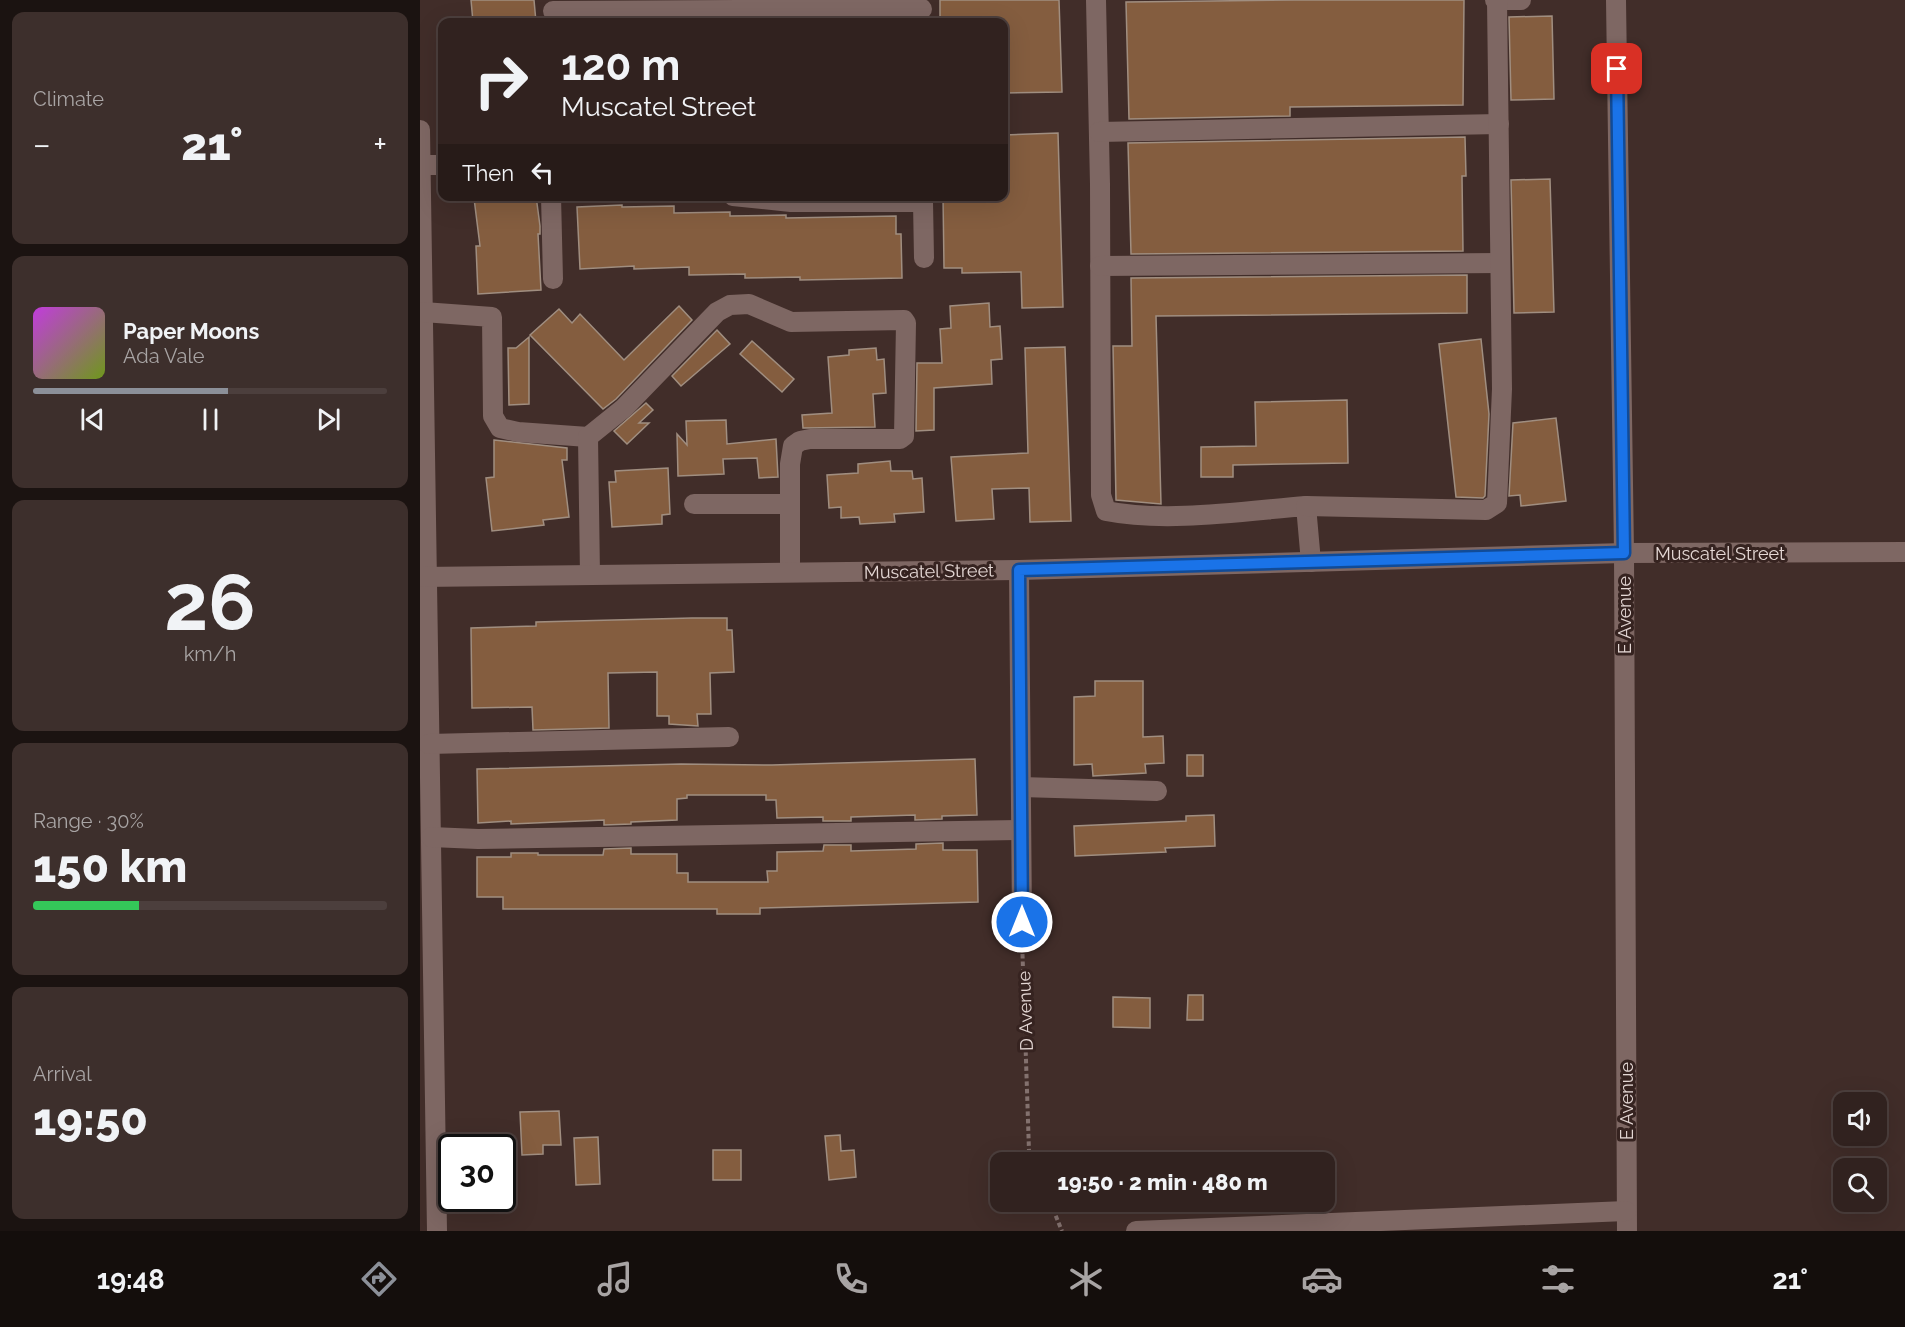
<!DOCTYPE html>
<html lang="en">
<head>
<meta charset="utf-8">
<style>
	:root { --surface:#31221f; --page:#3d2f2c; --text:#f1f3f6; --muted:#a8a4a4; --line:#4c3f3d; --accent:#8c9099 }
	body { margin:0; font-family:Raleway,sans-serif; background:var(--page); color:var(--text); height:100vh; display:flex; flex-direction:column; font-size:22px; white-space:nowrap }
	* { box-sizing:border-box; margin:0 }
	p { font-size:20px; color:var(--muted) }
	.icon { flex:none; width:33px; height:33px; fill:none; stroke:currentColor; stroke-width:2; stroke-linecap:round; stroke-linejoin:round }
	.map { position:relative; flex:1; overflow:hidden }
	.details { display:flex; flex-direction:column; gap:12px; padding:12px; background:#1b1311; width:420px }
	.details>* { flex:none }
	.guide { position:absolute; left:18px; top:18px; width:570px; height:183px; border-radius:12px; box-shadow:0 6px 24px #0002,0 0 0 2px var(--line); background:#31221f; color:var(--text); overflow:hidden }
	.controls { position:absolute; left:1413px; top:1092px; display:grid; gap:12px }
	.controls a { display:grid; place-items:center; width:54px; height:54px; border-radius:12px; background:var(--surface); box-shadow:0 6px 24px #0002,0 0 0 2px var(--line); font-size:30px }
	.speed { position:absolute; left:18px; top:1134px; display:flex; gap:12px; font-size:30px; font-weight:700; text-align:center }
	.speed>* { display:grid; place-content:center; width:78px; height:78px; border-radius:50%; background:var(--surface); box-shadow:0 6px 24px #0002,0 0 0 2px var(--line); line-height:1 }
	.speed .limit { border:3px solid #111; border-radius:9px; background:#fff; color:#111 }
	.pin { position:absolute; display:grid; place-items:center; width:51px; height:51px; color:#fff; margin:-26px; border-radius:12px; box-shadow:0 3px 9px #0006 }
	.me { position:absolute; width:66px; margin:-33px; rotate:0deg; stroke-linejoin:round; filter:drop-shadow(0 0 4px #0008) }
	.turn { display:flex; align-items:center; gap:21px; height:126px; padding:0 24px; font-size:27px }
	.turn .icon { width:78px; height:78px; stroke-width:2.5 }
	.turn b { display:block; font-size:42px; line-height:51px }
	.then { display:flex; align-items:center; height:57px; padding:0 24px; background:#0003; gap:12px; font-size:22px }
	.big { font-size:45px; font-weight:800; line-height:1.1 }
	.details .widget { flex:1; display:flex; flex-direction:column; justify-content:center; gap:9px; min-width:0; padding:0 21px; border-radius:12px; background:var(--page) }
	.details .dial { align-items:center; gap:0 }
	.dial b { font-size:78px; line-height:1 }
	.song { display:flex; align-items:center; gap:18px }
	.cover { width:72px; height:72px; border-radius:9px; background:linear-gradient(135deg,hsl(290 70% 55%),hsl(80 70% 35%)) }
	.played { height:6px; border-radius:3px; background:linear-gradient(90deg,var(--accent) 55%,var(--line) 55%) }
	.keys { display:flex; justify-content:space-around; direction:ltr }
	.heat { display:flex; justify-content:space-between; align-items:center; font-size:33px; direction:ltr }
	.charge { height:9px; border-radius:4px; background:linear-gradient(90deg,#34c759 30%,var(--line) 0) }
	.trip { position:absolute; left:570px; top:1152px; width:345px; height:60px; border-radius:12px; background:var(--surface); box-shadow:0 6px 24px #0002,0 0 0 2px var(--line); font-weight:800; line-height:60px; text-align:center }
	.tab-bar { display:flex; height:96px; justify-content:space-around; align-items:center; background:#140e0c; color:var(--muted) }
	.tab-bar .icon { width:42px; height:42px }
	.tab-bar .selected { color:var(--accent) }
	.tab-bar b { font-size:27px; color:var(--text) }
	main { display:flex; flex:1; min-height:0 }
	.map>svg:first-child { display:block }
	.building { fill:#845d3f; stroke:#a08e80; stroke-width:1.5 }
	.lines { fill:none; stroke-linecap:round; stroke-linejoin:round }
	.path { stroke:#83716e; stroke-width:4; stroke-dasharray:4.5 3; stroke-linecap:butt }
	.minor { stroke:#7e6763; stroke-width:20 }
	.route-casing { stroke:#114b97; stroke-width:15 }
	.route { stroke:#1a73e8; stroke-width:10 }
	.labels { text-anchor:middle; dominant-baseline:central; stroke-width:6; stroke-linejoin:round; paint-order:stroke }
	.street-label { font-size:18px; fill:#e4d7d4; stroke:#362320 }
</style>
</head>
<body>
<main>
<section class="details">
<div class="widget"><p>Climate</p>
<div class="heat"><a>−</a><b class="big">21°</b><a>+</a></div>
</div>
<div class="widget">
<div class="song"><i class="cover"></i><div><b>Paper Moons</b><p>Ada Vale</p></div></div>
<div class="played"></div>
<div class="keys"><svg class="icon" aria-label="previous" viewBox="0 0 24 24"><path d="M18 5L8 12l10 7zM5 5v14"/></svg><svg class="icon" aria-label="pause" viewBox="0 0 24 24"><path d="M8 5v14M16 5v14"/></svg><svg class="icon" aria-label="next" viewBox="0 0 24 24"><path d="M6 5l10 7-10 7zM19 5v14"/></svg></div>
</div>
<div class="widget dial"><b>26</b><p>km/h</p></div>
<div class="widget"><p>Range · 30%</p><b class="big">150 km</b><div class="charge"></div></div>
<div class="widget"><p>Arrival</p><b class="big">19:50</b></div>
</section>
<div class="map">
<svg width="1485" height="1231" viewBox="0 0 1485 1231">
	<rect width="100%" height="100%" fill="#412d29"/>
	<!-- building -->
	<g class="building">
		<polygon points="51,0 114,0 116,22 53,22"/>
		<polygon points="520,0 639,0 642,92 584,93 584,22 520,22"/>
		<polygon points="875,0 1044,0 1043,105 870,107 870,116 709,119 706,2"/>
		<polygon points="1132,16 1134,99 1091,100 1089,17"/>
		<polygon points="638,133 643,307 602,308 601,272 542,273 542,268 524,268 523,196 584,196 584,135"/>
		<polygon points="1045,137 1046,176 1042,176 1043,251 711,254 708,143"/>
		<polygon points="1130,179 1134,312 1094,313 1091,180"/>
		<polygon points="65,196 116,196 120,226 120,234 118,234 121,290 58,294 56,246 60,246 54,198"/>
		<polygon points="202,205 202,207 254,206 254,213 310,212 310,216 366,215 366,218 476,216 476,234 481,234 482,278 380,280 380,277 325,278 325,274 269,275 269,267 214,269 214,266 160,269 157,207"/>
		<polygon points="1047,275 1047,313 736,316 741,504 696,500 693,346 712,346 711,278"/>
		<polygon points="569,303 570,327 580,326 582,359 571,360 572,384 514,388 514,430 496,431 497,363 522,363 520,329 531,328 530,306"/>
		<polygon points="259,306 272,320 196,399 183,409 110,335 139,309 152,323 160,314 204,360"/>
		<polygon points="297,330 310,344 261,386 252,376"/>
		<polygon points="109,337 109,404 89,405 88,348 96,348"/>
		<polygon points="1061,339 1069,414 1065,496 1063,498 1036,497 1019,344"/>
		<polygon points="332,341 374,379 362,392 320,354"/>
		<polygon points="645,347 651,521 610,522 609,488 572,489 574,519 536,521 531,457 608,453 605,348"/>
		<polygon points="456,348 457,360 464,359 466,393 453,394 455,427 383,428 382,415 412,413 408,357 429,355 429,350"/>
		<polygon points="927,400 928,463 813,465 813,477 781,477 781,447 836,446 835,402"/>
		<polygon points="226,403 233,410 219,423 229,423 207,444 194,431"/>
		<polygon points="1136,418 1146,501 1101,506 1100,495 1089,496 1093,423"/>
		<polygon points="306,420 307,444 356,439 358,477 339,478 337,458 303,459 304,474 258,476 257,434 267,445 266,421"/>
		<polygon points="74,440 147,448 147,460 142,460 149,517 123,520 124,525 72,531 66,478 74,477"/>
		<polygon points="470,461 471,471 492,471 493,479 502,478 504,512 474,514 475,522 440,524 439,517 421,518 421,507 409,508 407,475 438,473 438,464"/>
		<polygon points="248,468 250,514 242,515 242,524 192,527 189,482 196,482 195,471"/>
		<polygon points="272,618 307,618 307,630 312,630 314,672 290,673 291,714 277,714 278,726 249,724 249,716 237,716 237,672 188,673 189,728 113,730 112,707 52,708 51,628 116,626 116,622"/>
		<polygon points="675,681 723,681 723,737 743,736 744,763 725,764 726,773 673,776 672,764 654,765 654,697 675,696"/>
		<rect x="767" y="755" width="16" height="21"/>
		<polygon points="555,759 557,815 522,816 522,819 495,820 495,815 431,817 431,821 403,821 403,817 357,818 356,800 346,800 346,795 267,795 267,798 257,799 257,820 211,822 211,824 184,825 184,820 91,824 91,821 58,823 57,769 261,764 352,765"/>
		<polygon points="794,815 795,846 745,848 746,852 655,856 654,826 766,821 766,816"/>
		<polygon points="523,843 523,850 557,850 558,902 340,908 340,914 297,914 297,909 83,909 83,897 57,897 57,857 91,857 91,853 118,853 118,855 183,855 184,849 211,848 211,854 257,854 257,873 268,873 268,882 348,882 347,871 357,871 357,852 403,851 404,845 431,845 431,851 496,849 496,844"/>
		<polygon points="768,995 783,995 783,1020 767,1020"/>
		<polygon points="693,997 730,998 730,1028 693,1027"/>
		<polygon points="139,1111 141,1145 123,1145 123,1154 102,1155 100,1112"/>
		<polygon points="420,1135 421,1151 434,1150 436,1177 409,1180 405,1136"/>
		<polygon points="178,1137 180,1184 156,1185 154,1138"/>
		<rect x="293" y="1150" width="28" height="30"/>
	</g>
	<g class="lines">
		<!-- path -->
		<g class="path">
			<polyline points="602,939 609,1151 614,1162"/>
			<polyline points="630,1202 642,1231"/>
		</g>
		<!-- minor -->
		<g class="minor">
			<path d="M676 0 680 184 681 495 686 511C747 523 824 511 886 506L891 562"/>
			<polyline points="1075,0 1101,0"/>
			<polyline points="1196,0 1204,553 1207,1231"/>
			<polyline points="133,11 502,9"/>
			<polyline points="0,130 17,1231"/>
			<polyline points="679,132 1079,124"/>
			<polyline points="1,165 22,165"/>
			<polyline points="131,196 133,279"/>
			<polyline points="313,196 371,202 503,202 504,258"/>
			<polyline points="680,266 1080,263"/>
			<polyline points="3,312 72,317 73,416 80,428 98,432 168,437"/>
			<polyline points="274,504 370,504"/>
			<polyline points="886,506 1066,510 1077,503 1082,389 1077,1"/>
			<polyline points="599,570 602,922"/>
			<polyline points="170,575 168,437 204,408 297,312 310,305 329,304 371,322 484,320 486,323 484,436 480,439 390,439 380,441 373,446 370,464 370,572"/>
			<polyline points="0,577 599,570 1204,553 1485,552"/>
			<polyline points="9,744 309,737"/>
			<polyline points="601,787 737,791"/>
			<polyline points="11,837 58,839 601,830"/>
			<polyline points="716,1231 1206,1211"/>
		</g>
	</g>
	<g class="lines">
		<!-- route casing -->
		<g class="route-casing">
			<polyline id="route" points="602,922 599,570 1204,553 1197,69"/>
		</g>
		<!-- route -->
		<use href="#route" class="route"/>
	</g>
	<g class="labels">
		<!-- street labels -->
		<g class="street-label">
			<text x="1300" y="553">Muscatel Street</text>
			<text transform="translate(509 571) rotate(-1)">Muscatel Street</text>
			<text transform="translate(1204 615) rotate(-90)">E Avenue</text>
			<text transform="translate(605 1011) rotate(-92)">D Avenue</text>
			<text transform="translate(1206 1101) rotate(-90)">E Avenue</text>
		</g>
	</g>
</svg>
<div class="controls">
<a><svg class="icon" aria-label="sound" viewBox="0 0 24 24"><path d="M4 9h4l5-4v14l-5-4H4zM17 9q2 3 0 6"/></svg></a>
<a><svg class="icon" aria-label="search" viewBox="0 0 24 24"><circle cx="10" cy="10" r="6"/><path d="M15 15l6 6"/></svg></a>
</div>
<div class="speed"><div class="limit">30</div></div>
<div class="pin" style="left:1197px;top:69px;background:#d93025"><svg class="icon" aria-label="arrive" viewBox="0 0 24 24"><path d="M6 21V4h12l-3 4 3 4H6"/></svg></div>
<svg class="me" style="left:602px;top:922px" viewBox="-20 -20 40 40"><circle r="17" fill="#1a73e8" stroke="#fff" stroke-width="3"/><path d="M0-11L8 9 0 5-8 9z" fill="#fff"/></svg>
<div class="trip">19:50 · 2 min · 480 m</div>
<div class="guide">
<div class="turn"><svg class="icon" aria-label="right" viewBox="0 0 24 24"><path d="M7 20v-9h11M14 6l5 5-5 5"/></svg><div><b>120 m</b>Muscatel Street</div></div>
<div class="then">Then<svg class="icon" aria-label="left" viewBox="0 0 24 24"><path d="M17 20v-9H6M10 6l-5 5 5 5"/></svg></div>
</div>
</div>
</main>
<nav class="tab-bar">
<b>19:48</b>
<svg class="icon selected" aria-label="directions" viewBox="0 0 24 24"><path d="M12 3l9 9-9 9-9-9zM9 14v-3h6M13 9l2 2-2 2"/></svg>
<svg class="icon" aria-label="music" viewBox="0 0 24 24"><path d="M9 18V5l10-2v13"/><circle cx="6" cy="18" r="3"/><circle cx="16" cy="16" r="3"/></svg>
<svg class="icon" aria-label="phone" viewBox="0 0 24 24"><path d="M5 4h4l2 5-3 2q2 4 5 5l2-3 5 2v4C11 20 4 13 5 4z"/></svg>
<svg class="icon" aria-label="climate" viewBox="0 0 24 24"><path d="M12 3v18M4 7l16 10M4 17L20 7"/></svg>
<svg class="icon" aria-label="car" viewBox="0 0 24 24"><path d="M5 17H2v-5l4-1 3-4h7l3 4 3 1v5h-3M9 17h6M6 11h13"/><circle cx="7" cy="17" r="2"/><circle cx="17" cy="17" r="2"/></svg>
<svg class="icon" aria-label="filters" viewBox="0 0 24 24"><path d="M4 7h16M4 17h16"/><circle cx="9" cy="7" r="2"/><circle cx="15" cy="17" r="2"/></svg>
<b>21°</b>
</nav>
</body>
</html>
